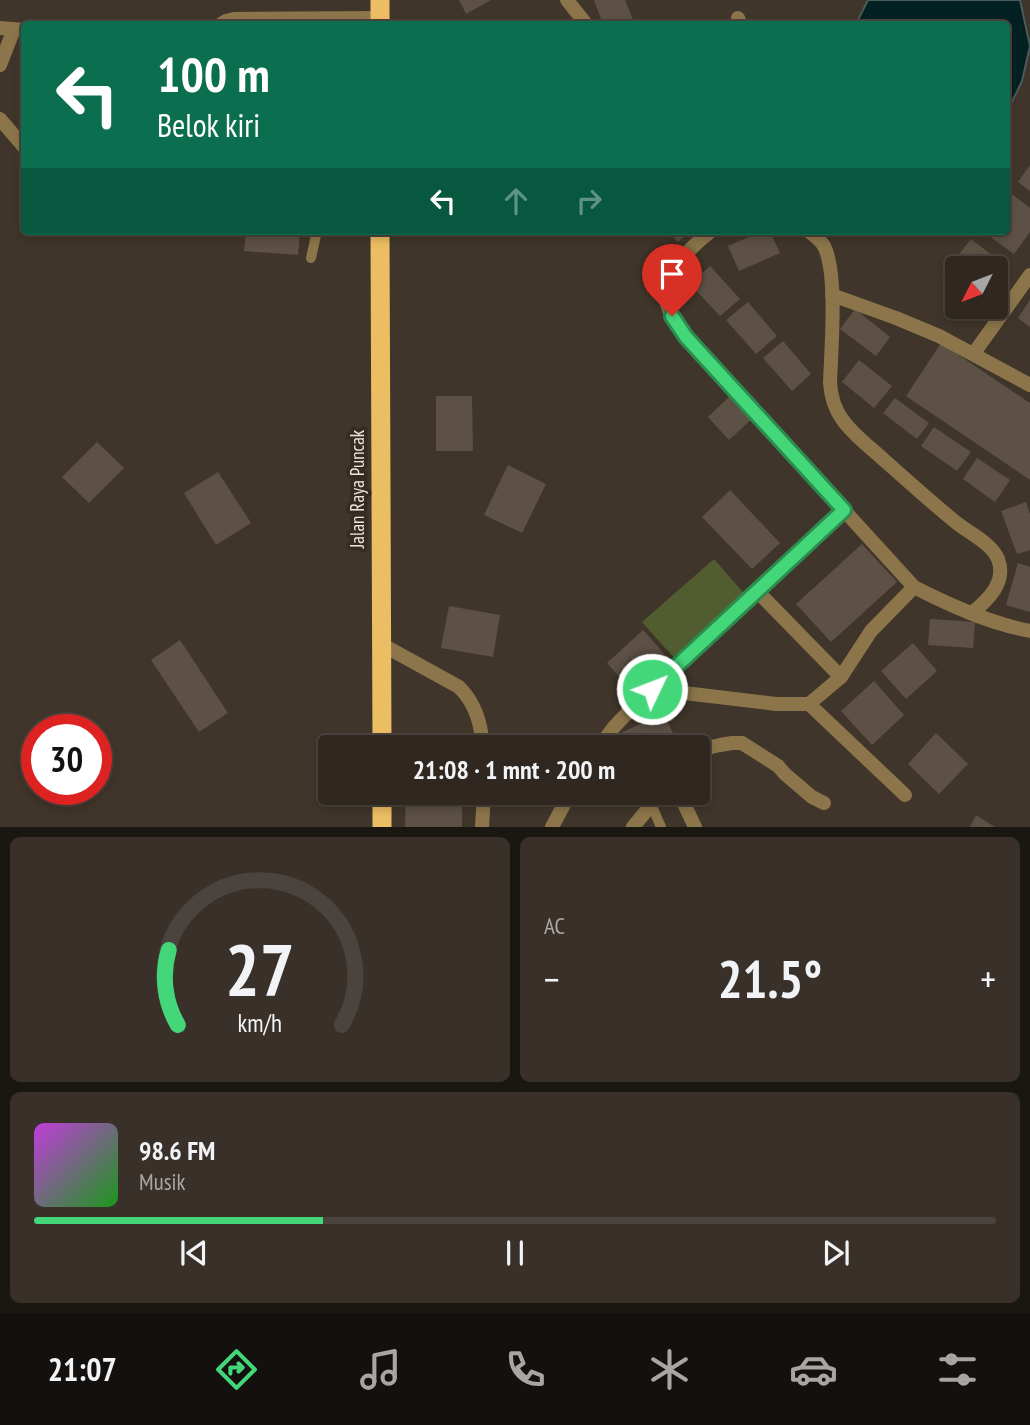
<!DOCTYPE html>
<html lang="id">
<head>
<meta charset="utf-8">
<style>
	:root { --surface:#302820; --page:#383029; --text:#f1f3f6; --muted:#a8a6a5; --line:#4b443e; --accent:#44d77a }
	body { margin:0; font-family:"PT Sans Narrow",sans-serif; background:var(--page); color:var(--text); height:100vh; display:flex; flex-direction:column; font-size:26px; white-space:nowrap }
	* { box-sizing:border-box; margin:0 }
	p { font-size:23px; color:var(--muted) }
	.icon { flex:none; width:38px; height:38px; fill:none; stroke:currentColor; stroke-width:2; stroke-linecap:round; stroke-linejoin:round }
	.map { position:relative; height:827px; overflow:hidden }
	.sheet { display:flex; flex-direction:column; gap:10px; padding:10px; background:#1a1612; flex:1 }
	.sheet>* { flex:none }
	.guide { position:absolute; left:21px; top:21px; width:989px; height:214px; border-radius:7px; box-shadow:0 4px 10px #0003,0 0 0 2px var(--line); background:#0b6e4f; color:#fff; overflow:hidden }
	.needle { width:46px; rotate:228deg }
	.controls { position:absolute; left:945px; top:256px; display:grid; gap:14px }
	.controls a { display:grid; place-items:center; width:63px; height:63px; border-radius:7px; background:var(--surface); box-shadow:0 4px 10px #0003,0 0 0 2px var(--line); font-size:35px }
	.speed { position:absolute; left:21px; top:714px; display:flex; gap:14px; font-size:35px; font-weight:700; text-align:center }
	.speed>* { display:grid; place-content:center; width:91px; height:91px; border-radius:50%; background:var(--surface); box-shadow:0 4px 10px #0003,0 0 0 2px var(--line); line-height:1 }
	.speed .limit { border:10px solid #d22; background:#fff; color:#111 }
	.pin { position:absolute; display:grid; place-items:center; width:60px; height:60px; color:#fff; margin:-72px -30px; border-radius:50% 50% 50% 0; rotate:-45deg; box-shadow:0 0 7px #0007 }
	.pin .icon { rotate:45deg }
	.me { position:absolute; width:77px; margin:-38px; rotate:47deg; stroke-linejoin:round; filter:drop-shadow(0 0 5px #0008) }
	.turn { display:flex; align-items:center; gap:24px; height:147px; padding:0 21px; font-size:32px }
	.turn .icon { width:91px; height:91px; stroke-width:2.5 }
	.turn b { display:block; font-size:49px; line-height:60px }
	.lanes { display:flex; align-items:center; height:66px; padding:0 21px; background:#0003; justify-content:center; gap:35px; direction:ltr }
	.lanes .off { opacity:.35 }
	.big { font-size:52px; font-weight:600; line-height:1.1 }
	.sheet .widget { flex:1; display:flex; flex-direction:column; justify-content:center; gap:10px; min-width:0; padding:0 24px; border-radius:10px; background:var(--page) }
	.sheet .dial { align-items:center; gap:0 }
	.dial svg { height:182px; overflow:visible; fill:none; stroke:var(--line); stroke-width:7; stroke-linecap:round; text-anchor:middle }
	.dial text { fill:var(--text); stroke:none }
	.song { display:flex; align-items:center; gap:21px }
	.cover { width:84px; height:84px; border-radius:10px; background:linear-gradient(135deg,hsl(290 70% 55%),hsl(120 70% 35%)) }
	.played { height:7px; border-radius:4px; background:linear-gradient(90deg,var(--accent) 30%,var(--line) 30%) }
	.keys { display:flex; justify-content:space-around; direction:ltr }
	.heat { display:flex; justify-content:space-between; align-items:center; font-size:38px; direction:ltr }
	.sheet .tiles { flex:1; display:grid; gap:10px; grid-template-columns:1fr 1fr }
	.widget:last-child { grid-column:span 2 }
	.trip { position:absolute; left:318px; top:735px; width:392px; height:70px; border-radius:7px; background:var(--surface); box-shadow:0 4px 10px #0003,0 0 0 2px var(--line); font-weight:600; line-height:70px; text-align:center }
	.menu { display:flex; height:112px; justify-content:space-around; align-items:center; background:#13100d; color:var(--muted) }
	.menu .icon { width:49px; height:49px }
	.menu .on { color:var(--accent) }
	.menu b { font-size:32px; color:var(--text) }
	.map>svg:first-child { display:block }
	.green { fill:#515d31 }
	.water { fill:#032022; stroke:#495b5a; stroke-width:2 }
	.building { fill:#5d5145 }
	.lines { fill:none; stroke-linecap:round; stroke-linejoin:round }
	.service { stroke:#8c754a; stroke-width:10 }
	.minor { stroke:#8c754a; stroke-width:14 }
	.trunk { stroke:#ebbe63; stroke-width:19 }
	.route-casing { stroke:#2c8c4f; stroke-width:18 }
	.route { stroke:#44d77a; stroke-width:12 }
	.labels { text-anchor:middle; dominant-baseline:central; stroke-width:7; stroke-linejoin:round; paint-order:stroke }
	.street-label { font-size:19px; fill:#ece5de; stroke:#362b20 }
</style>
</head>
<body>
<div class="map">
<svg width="1030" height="827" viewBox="0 0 1030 827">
	<rect width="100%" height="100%" fill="#40352a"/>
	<!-- green -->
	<polygon class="green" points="714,559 747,597 676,660 642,622"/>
	<!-- water -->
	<polygon class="water" points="868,0 1020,0 1030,46 1022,81 1006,114 1006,24 856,24"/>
	<!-- building -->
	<g class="building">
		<polygon points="459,0 491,0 466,14"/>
		<polygon points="594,0 625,0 635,24 603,24"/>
		<polygon points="1030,165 1030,191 1018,182"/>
		<polygon points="1008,191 1030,208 1030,232 1014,254 982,231 1006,231 1006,193"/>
		<polygon points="246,231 300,231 298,255 244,251"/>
		<polygon points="668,231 690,231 678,242"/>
		<polygon points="763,231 770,231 780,253 739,271 728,246"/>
		<polygon points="971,239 1006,266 996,279 996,268 957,268 957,289 942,276"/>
		<polygon points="710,266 740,299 720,316 690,284"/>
		<polygon points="1030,300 1030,327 1018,318"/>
		<polygon points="748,302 777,336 756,354 726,320"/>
		<polygon points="855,309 890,337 876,356 840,329"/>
		<polygon points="783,341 811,374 792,391 763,358"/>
		<polygon points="941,343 1030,403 1030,480 906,396"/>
		<polygon points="859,360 892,386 874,408 842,382"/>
		<polygon points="731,395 753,418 729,440 708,417"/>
		<polygon points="436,396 472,396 473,451 436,451"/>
		<polygon points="895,398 929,423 917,439 883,413"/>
		<polygon points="934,427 971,452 957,471 921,446"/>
		<polygon points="97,442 124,468 89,503 62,477"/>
		<polygon points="977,458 1010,480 995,502 963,479"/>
		<polygon points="508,465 546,484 522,533 484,515"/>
		<polygon points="218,472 251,523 216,545 184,493"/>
		<polygon points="730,490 780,543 752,569 702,517"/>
		<polygon points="1026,502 1030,514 1030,550 1017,554 1001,511"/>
		<polygon points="862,544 897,582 831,642 796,604"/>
		<polygon points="1018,563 1030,567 1030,612 1006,605"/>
		<polygon points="449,606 500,615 493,657 441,648"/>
		<polygon points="930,619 975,622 973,648 928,645"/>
		<polygon points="643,630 668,658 632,691 607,663"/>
		<polygon points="180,640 228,713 199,732 151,660"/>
		<polygon points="913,643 937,671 906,699 881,671"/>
		<polygon points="874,681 904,715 872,745 841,711"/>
		<polygon points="663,713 680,747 627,747 621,733"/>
		<polygon points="936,733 968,764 939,794 908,764"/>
		<polygon points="406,793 462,793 462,827 405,827"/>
		<polygon points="976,815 995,827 970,827"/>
	</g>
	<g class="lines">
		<!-- service -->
		<g class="service">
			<polyline points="311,258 317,231"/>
			<polyline points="651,804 661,827"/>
		</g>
		<!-- minor -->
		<g class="minor">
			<polyline points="567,0 586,24"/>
			<polyline points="738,18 740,24"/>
			<polyline points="221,24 226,21 234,19 380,18"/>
			<polyline points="0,28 24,30"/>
			<polyline points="0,65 14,29"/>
			<polyline points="0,119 24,147"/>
			<path d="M711 231C693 245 664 272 666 298 667 312 678 326 686 337L914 587C951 606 989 623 1030 631"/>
			<path d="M808 231C814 235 820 240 824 246 838 273 831 351 830 383 831 396 834 408 842 419 853 435 870 447 884 460 909 482 933 504 958 524 971 534 992 544 998 559 1007 582 988 600 972 613"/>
			<polyline points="832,295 896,318 939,336 1030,385"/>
			<polyline points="974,353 1030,275"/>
			<polyline points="757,591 841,677"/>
			<path d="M381 644 459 687C476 704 481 724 483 747"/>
			<polyline points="651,689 776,704 809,704 841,677 871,631 914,587"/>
			<polyline points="809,704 905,795"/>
			<polyline points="599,747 614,727 631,709 844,510"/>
			<polyline points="698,755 711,747 720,745 732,743 742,743 778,766 785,774 812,797 824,803"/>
			<polyline points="679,793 695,827"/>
			<polyline points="482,827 484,793"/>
			<polyline points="552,827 570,793"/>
			<polyline points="633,827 661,793"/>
		</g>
		<!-- trunk -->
		<g class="trunk">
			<polyline points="380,24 380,0"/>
			<polyline points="380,231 382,747"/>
			<polyline points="382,793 382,827"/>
		</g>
	</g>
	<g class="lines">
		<!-- route casing -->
		<g class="route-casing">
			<polyline id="route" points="652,689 844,510 686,337 672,316"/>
		</g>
		<!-- route -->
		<use href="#route" class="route"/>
	</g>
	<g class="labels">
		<!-- street labels -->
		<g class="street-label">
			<text transform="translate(357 489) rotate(-90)">Jalan Raya Puncak</text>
		</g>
	</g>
</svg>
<div class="controls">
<a><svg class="needle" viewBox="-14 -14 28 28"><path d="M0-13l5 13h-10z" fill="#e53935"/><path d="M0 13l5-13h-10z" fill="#a8a6a5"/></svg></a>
</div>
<div class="speed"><div class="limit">30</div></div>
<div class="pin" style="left:672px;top:316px;background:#d93025"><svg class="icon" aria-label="arrive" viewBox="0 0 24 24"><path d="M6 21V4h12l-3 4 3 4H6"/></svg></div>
<svg class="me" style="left:652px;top:689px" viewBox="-20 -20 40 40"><circle r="17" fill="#44d77a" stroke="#fff" stroke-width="3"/><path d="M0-11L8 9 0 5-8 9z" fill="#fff"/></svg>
<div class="trip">21:08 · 1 mnt · 200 m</div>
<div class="guide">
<div class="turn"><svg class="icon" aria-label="left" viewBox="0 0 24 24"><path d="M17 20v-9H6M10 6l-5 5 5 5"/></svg><div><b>100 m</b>Belok kiri</div></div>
<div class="lanes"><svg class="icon" aria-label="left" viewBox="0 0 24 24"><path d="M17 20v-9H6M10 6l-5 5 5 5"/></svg><svg class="icon off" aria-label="ahead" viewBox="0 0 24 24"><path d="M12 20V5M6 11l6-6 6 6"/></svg><svg class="icon off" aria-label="right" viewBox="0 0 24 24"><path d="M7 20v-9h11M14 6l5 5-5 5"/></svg></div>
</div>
</div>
<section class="sheet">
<div class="tiles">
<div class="widget dial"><svg viewBox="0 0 100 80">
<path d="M14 69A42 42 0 1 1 86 69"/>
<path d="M14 69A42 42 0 0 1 10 36" stroke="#44d77a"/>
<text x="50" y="56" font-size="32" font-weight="700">27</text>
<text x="50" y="72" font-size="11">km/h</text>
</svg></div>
<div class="widget"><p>AC</p>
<div class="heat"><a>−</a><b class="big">21.5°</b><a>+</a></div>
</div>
<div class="widget">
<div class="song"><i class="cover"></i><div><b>98.6 FM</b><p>Musik</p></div></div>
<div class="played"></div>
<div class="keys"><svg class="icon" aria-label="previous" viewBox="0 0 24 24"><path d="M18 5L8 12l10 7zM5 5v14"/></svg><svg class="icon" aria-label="pause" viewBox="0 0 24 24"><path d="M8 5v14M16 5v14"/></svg><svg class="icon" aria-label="next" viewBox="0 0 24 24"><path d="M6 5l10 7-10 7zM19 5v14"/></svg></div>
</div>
</div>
</section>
<nav class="menu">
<b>21:07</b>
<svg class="icon on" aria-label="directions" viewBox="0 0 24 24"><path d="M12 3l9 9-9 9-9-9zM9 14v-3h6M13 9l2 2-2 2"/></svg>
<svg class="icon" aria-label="music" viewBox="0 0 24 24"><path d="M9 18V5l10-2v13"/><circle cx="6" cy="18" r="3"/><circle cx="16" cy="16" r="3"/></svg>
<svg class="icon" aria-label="phone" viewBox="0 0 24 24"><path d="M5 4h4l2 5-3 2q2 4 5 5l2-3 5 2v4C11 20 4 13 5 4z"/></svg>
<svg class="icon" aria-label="climate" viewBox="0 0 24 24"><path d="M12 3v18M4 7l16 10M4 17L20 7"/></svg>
<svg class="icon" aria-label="car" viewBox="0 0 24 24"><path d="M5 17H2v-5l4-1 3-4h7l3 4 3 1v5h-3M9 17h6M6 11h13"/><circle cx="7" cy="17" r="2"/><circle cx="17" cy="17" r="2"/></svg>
<svg class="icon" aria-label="filters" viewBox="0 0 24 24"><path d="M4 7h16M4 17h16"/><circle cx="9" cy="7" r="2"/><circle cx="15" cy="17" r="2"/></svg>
</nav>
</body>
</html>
